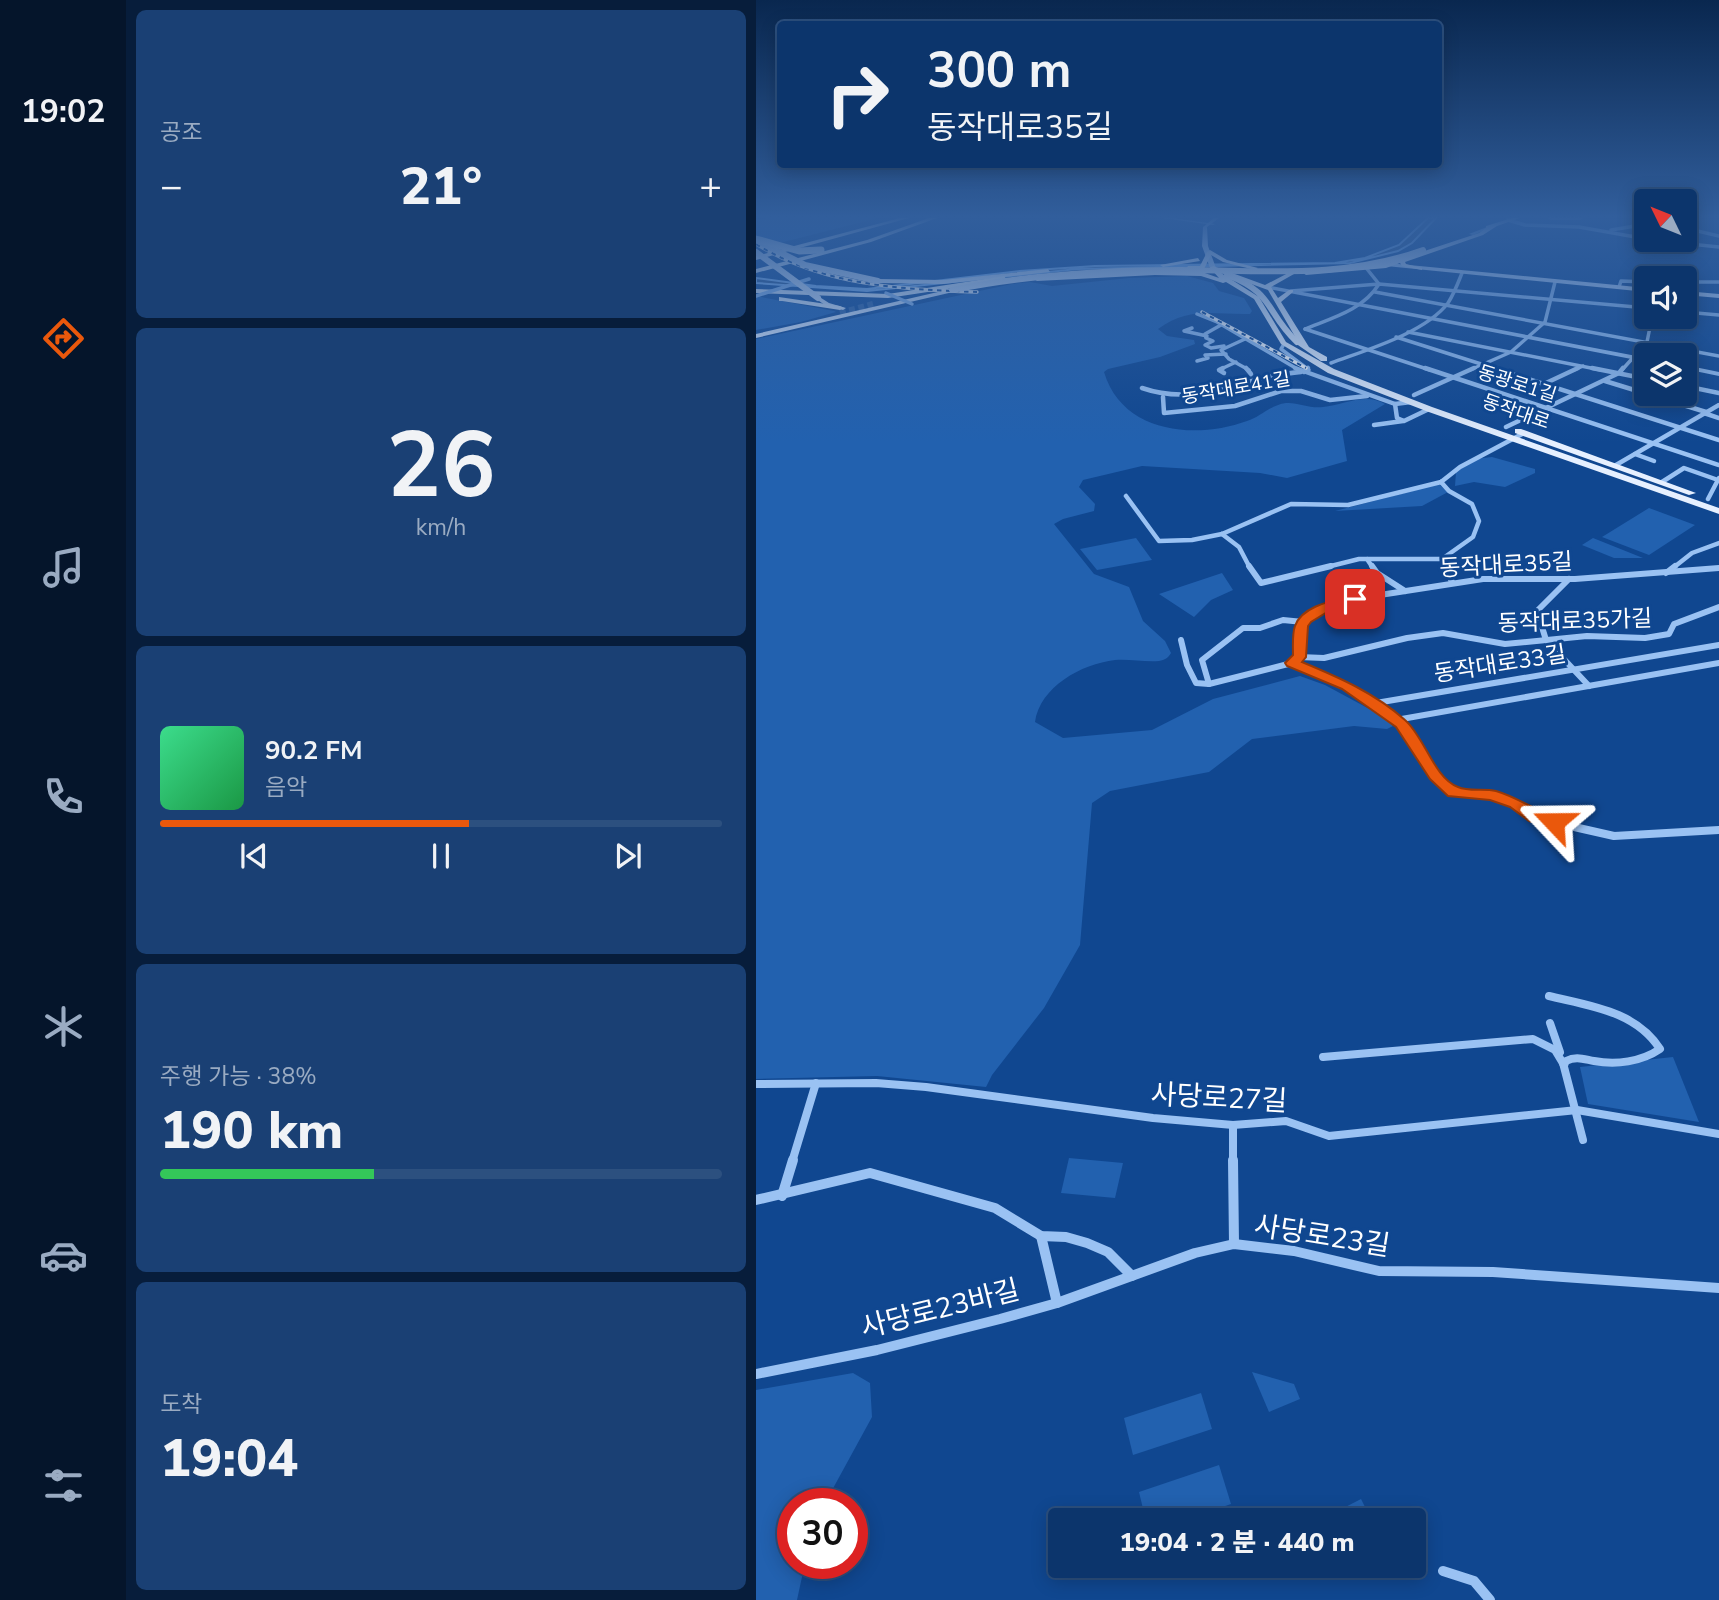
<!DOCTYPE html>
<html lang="ko">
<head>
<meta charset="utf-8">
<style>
	:root { --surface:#0c356c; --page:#1a4074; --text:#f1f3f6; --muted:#9aabc2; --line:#2c507f; --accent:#ea580c }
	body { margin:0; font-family:"Nunito Sans","Noto Sans KR",sans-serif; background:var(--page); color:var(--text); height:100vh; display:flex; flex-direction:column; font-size:26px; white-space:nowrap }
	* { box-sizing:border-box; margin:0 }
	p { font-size:23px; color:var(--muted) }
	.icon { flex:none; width:38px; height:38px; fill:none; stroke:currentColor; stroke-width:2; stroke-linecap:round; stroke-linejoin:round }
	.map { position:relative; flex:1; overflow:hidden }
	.side { display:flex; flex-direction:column; gap:10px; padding:10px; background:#071d3b; width:630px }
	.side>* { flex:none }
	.guide { position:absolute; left:21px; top:21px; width:665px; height:147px; border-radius:7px; box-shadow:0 4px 18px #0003,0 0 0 2px var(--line); background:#0c356c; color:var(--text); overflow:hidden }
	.needle { width:46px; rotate:313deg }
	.tools { position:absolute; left:878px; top:189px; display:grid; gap:14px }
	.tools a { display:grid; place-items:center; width:63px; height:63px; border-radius:7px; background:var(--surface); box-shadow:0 4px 18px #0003,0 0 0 2px var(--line); font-size:35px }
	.speed { position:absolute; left:21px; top:1488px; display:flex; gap:14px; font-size:35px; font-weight:700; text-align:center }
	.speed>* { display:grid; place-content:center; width:91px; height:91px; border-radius:50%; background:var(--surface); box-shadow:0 4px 18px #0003,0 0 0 2px var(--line); line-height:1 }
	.speed .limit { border:10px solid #d22; background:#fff; color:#111 }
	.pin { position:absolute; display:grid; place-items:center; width:60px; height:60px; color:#fff; margin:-30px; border-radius:14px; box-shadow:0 4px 10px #0006 }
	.me { position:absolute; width:77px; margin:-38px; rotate:293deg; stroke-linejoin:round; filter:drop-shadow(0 0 5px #0008) }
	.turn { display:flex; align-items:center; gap:24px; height:147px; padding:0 35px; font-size:32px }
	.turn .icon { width:91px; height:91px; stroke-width:2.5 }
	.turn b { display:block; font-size:49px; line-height:60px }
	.big { font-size:52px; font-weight:800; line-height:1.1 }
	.side .tile { flex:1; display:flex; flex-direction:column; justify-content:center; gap:10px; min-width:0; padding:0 24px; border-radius:10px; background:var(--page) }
	.side .dial { align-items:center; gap:0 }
	.dial b { font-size:91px; line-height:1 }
	.song { display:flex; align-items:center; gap:21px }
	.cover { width:84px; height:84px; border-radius:10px; background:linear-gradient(135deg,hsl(150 70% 55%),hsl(140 70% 35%)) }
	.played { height:7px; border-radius:4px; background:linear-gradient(90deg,var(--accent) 55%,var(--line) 55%) }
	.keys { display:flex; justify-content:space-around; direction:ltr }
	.heat { display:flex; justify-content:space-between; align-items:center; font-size:38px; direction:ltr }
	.charge { height:10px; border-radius:5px; background:linear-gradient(90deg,#34c759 38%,var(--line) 0) }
	.trip { position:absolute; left:292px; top:1508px; width:378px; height:70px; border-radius:7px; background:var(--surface); box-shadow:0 4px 18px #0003,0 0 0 2px var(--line); font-weight:800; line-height:70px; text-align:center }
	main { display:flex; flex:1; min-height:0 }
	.dock { display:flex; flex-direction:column; width:126px; justify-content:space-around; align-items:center; background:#05152b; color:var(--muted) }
	.dock .icon { width:49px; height:49px }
	.dock .selected { color:var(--accent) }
	.dock b { font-size:32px; color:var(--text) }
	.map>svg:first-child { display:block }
	.green { fill:#2261af }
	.water { fill:#2c558b; stroke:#8cbdf6; stroke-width:2 }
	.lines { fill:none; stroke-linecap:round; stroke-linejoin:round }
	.primary-tunnel { stroke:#3463a1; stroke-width:6; stroke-dasharray:6 3.5; stroke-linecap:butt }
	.minor-far4 { stroke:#9ac2f3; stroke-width:3.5 }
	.minor-far3 { stroke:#9ac2f3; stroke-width:4.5 }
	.minor-far2 { stroke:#9ac2f3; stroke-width:6 }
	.minor-far1 { stroke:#9ac2f3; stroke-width:8 }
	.minor { stroke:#9ac2f3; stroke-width:10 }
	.tertiary { fill:#9ac2f3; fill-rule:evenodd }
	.secondary { fill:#c9dffd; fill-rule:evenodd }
	.primary { fill:#e6f0ff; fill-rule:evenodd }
	.trunk { fill:#f2f8ff; fill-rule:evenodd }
	.rail-casing { stroke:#fff; stroke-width:3.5 }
	.rail { stroke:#104790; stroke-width:2; stroke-dasharray:4.5; stroke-linecap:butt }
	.pedestrian-bridge { stroke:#9ac2f3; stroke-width:3.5 }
	.primary-bridge { stroke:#e6f0ff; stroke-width:6 }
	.trunk-bridge { stroke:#f2f8ff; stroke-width:7 }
	.route { fill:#ea580c; stroke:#983908; stroke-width:2 }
	.labels { text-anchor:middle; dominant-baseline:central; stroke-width:6; stroke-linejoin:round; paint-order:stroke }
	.far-street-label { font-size:19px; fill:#fff; stroke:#104790 }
	.street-label { font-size:23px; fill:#fff; stroke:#104790 }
	.near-street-label { font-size:28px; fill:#fff; stroke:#104790 }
</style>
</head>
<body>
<main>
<nav class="dock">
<b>19:02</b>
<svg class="icon selected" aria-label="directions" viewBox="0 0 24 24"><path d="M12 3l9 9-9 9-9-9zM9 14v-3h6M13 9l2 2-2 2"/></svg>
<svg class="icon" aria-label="music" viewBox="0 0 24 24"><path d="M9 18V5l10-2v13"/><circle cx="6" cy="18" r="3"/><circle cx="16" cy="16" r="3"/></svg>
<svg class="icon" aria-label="phone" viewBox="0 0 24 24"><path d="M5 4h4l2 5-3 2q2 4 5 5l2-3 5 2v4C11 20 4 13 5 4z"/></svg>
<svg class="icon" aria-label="climate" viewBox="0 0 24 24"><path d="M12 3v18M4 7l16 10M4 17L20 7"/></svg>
<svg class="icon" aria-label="car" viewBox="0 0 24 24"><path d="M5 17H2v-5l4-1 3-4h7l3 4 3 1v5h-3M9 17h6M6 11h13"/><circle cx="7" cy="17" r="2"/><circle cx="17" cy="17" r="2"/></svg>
<svg class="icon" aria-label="filters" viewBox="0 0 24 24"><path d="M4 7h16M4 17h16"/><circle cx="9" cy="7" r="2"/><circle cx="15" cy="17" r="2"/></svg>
</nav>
<section class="side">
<div class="tile"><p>공조</p>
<div class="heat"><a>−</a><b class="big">21°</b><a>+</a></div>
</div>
<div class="tile dial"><b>26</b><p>km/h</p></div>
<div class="tile">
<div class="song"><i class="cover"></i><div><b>90.2 FM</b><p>음악</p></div></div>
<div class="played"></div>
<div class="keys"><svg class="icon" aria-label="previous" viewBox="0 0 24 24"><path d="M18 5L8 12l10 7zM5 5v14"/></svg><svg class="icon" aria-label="pause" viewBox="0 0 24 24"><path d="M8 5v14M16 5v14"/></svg><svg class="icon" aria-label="next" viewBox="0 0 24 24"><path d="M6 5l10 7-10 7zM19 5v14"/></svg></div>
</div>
<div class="tile"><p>주행 가능 · 38%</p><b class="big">190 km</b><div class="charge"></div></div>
<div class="tile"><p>도착</p><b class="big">19:04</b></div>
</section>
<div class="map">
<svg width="963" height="1600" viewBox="0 0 963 1600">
	<rect width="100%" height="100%" fill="#104790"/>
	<!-- green -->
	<g class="green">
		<polygon points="11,218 122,218 0,249 0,220"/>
		<path d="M431 276 457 283 463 291 488 298 496 311 494 314C458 315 434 306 402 329L411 336 438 340 439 344 404 357 352 369 348 372C366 433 439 440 491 421 505 417 514 405 530 403 542 402 554 409 567 407 587 405 610 392 629 404L586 430 591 461 531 478 504 473 386 466 327 480 323 487 339 504 338 511 307 519 298 524 338 574 373 587 387 621 409 641 415 653C412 658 409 660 403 661 388 662 374 659 359 660 325 664 284 687 279 722L307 738 396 730 457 699 544 676 569 685 630 718 637 726 631 729 598 726 496 739 453 772 354 791 336 803 324 945 288 1008 236 1075 230 1087 121 1076 0 1079V339L256 284 274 282 296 286 373 278Z"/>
		<polygon points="0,296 78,311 80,312 45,322 0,330"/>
		<polygon points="736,457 779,469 779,473 749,487 718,482 699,486 700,472 719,459"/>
		<polygon points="683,484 692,492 666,506 579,511"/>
		<polygon points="893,508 939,525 893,555 846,537"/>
		<polygon points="380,538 396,560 341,570 324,549"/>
		<polygon points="837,538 887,558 858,558 826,545"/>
		<polygon points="466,573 477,590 455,600 438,617 403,594"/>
		<polygon points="917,1057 943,1122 832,1104 824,1067"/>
		<polygon points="313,1158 367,1163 359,1198 305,1193"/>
		<polygon points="496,1372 538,1384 544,1399 513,1412"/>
		<polygon points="97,1373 114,1383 116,1417 69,1503 37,1503 37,1563 49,1563 41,1600 0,1600 0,1390"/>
		<polygon points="445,1393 456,1429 377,1455 368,1418"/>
		<polygon points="463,1465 475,1504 426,1521 390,1521 383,1492"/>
		<polygon points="605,1499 615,1519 569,1521 568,1518"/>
	</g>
	<!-- water -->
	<polygon class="water" points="672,218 680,218 656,243 642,251 594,263 321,269 111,291 0,283 0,278 60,286 111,289 264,271 339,266 579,263 609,258 643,245"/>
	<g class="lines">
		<!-- primary-tunnel -->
		<polyline class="primary-tunnel" points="84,313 117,304"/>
		<!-- minor-far4 -->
		<g class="minor-far4">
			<polyline points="794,218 825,218"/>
			<polyline points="752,220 769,225 823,227 891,239"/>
			<polyline points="929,228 963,236"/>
			<polyline points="855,230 891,224"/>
			<polyline points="896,240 963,247"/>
			<polyline points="907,278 925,274"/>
			<polyline points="929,282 963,282"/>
			<polyline points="863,287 865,281 891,282"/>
			<polyline points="535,291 623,284 891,308"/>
			<polyline points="619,292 963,356"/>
			<polyline points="929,312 963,315"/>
			<polyline points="441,314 461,322 543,370"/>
			<polyline points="465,325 449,334 450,338 457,341 449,345 455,348 468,346"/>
			<polyline points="436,328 428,331 451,336"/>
			<polyline points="549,329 674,370"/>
			<path d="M549 329C576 318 607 310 623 284L611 269"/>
			<polyline points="652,332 845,370"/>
			<polyline points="640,337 744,370"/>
			<polyline points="489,339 465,350 473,359 493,370"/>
			<polyline points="528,344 525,349 553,370"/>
			<polyline points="441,361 452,358 449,355 470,354"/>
			<path d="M575 363C610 350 669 333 692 303 698 294 702 283 706 273"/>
			<polyline points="463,370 480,362"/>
			<polyline points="714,370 755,352 789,322 799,282"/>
			<polyline points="818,370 827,366"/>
			<polyline points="866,370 891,342 896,317"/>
		</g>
		<!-- minor-far3 -->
		<g class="minor-far3">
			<polyline points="467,368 463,370 468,373"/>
			<polyline points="490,368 495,374"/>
			<polyline points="539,368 639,404 655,402"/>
			<polyline points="669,368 963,465"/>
			<polyline points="738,368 963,440"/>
			<polyline points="836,368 891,379"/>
			<polyline points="548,372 552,368"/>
			<polyline points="849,381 950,412"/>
			<polyline points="790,383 822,368"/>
			<polyline points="929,386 963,393"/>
			<path d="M386 388C444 408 487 376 545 372"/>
			<polyline points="658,395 718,368"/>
			<polyline points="407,397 408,413 479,406 525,391 545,391 574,400 611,396"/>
			<polyline points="639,404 641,418 648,421 673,409"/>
			<polyline points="948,413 963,418"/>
			<polyline points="618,425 647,421"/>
			<polyline points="750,427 863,373 867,368"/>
			<polyline points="879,454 898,461"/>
			<polyline points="860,465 963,405"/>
			<polyline points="685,482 693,491 716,504 723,521 717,537 686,559"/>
			<polyline points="685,482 704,467 768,433"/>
			<polyline points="906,482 928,468 962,480"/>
			<polyline points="370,496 403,541 436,540 466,534 535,504 592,505 685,482"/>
			<polyline points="952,499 963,478"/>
			<polyline points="466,534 483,547 494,568"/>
			<polyline points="611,559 617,568"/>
			<polyline points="686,559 690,568"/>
			<polyline points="567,568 603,559 686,559"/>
			<polyline points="917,568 936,553 963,543"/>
		</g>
		<!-- minor-far2 -->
		<g class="minor-far2">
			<polyline points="493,566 505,583 575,566"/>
			<polyline points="616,566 621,573 649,591"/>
			<polyline points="689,566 696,582"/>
			<polyline points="910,573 919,566"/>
			<polyline points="813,579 781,611 790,640 833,686"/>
			<polyline points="425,640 431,665 440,683 453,684 536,663 591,686 645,724 679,776 698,792 736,795 759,803 779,818 812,826"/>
			<polyline points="543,657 568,658 651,638 687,633 749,644 831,636 889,638 913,634 918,624 963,607"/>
			<polyline points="536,663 543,657 544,633 549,621 562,612 611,597 727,579 819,579 963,568"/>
			<polyline points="453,684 446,660 487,628 504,628 527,620 547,622"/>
			<polyline points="614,704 963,645"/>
			<polyline points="640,720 963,663"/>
		</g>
		<!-- minor-far1 -->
		<g class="minor-far1">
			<polyline points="805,824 858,836 963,830"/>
			<path d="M793 996C834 1006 880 1011 904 1049 885 1062 860 1065 838 1061 827 1059 820 1056 810 1061L808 1065"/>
			<polyline points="794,1023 804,1052"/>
			<polyline points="567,1057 777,1039 799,1050 808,1065"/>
			<polyline points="807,1063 827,1140"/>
			<polyline points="0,1084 120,1083 170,1087 397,1118 477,1125 530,1121 573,1136 821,1110 963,1134"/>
			<polyline points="477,1125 477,1162"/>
			<polyline points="36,1162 60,1083"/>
		</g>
		<!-- minor -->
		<g class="minor">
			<polyline points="477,1160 478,1244"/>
			<polyline points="26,1196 37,1160"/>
			<polyline points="0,1200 114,1173 239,1208 285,1236 310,1237 331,1243 352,1252 376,1276"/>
			<polyline points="285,1236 301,1303"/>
			<polyline points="0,1374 121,1350 244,1319 301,1303 439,1253 478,1244 538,1251 623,1271 737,1272 963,1288"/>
			<polyline points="687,1571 718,1581 734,1600"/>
		</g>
		<!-- tertiary -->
		<g class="tertiary">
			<polygon points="407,218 416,218 459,224 457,225"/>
			<polygon points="736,225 740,226 717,235 713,234"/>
			<polygon points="510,285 891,358 891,362 508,288 507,287"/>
			<polygon points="929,365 963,372 963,376 929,369"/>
		</g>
		<!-- secondary -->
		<g class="secondary">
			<polygon points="458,218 463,218 451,227 452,246 460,268 457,270 454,268 446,246 447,227"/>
			<polygon points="622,262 891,288 891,292 620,265"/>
			<polygon points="929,291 963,294 963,298 929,295"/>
		</g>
		<!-- primary -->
		<g class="primary">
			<polygon points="756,218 764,218 741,226 727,235 649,262 650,264 666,268 666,270 646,266 644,263 630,268 550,275 547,273 550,271 629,264 723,233 730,228 730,226"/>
			<polygon points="454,250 471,260 502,268 499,270 467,262 455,255 448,269 430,269 432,266 444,266 451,252"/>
			<polygon points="442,258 444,261 407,267 404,265"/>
			<polygon points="457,266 509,285 534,272 538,272 538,274 515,287 522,298 533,290 537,290 537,292 525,302 553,347 571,357 571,361 565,361 539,343 539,341 541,340 512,290 465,273 503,297 530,342 578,369 676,407 963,508 963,514 670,411 572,373 525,344 498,299 470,282 467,283 445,276 399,275 281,281 278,279 281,277 399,271 446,272 463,278 454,268"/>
			<polygon points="292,269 294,272 187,284 122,283 119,281 122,279 187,280"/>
			<polygon points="208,286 211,288 210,289 0,338 0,334"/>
			<polygon points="62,296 73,303 90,308 87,310 69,305 60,299 59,298"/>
			<polygon points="759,429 765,429 940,493 933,495 759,433"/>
		</g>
		<!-- trunk -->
		<g class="trunk">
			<polygon points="144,218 153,218 0,260 0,256"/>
			<polygon points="173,218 181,218 115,242 0,273 0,269 111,240"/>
			<polygon points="248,276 251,280 132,298 0,293 0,289 132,294"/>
			<polygon points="23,297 84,306 88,308 84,310 26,301 23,301"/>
		</g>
		<!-- rail casing -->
		<g class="rail-casing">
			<g id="rail">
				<path d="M0 244C68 286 143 289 221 292"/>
				<polyline points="446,312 550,368"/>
			</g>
		</g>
		<!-- rail -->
		<use href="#rail" class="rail"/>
		<!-- pedestrian-bridge -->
		<g class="pedestrian-bridge">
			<polyline points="130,293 156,304"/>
			<polyline points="0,296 53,279"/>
		</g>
		<!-- primary-bridge -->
		<g class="primary-bridge">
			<polyline points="0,240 49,265 122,281"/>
			<polyline points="0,252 62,298"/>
			<path d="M471 275C519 293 509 312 541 342"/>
			<path d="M196 290C271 275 348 270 424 270 507 270 587 279 667 250"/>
		</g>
		<!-- trunk-bridge -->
		<polyline class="trunk-bridge" points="0,239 43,251 65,250"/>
	</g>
	<!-- sky -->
	<linearGradient id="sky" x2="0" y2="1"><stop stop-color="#09274f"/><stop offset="0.49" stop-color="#315e9c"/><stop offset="1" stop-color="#315e9c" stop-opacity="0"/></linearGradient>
	<rect width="963" height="442" fill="url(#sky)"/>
	<!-- route -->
	<path class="route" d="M599 595 603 596V602L578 608 555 622 552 626 550 657 546 662C582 677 619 693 649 720 668 736 678 778 702 787 713 792 728 788 740 791 764 798 780 812 804 818L806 822 804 826 798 827 773 821 754 807 734 800 692 796 674 779 640 727 586 689 531 666 529 663 537 655C537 647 536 634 539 626 546 605 580 600 599 595Z"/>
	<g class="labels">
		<!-- far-street labels -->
		<g class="far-street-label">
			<text transform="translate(761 384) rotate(18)">동광로1길</text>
			<text transform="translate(480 388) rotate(-10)">동작대로41길</text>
			<text transform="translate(760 412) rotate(19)">동작대로</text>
		</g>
		<!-- street labels -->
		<g class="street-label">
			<text transform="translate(750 565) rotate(-3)">동작대로35길</text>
			<text transform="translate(819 621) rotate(-2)">동작대로35가길</text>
			<text transform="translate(744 664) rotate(-9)">동작대로33길</text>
		</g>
		<!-- near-street labels -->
		<g class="near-street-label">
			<text transform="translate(463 1098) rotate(3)">사당로27길</text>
			<text transform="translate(566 1236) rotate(9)">사당로23길</text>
			<text transform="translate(184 1309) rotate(-14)">사당로23바길</text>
		</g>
	</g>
</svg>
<div class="tools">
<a><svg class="needle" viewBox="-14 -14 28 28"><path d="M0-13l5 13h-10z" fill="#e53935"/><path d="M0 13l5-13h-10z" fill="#9aabc2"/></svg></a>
<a><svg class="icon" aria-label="sound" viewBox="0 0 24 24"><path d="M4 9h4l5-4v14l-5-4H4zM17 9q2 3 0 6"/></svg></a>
<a><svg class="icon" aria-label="layers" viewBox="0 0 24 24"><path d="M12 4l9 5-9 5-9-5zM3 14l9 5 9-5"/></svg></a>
</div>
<div class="speed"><div class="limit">30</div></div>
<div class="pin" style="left:599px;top:599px;background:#d93025"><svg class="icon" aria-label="arrive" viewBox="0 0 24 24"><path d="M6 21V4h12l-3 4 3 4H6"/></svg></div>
<svg class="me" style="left:798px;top:822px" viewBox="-20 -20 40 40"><path d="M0-17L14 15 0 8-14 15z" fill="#ea580c" stroke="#fff" stroke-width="4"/></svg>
<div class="trip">19:04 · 2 분 · 440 m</div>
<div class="guide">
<div class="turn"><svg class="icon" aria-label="right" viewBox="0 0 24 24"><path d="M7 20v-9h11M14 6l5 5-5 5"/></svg><div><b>300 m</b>동작대로35길</div></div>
</div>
</div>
</main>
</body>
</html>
